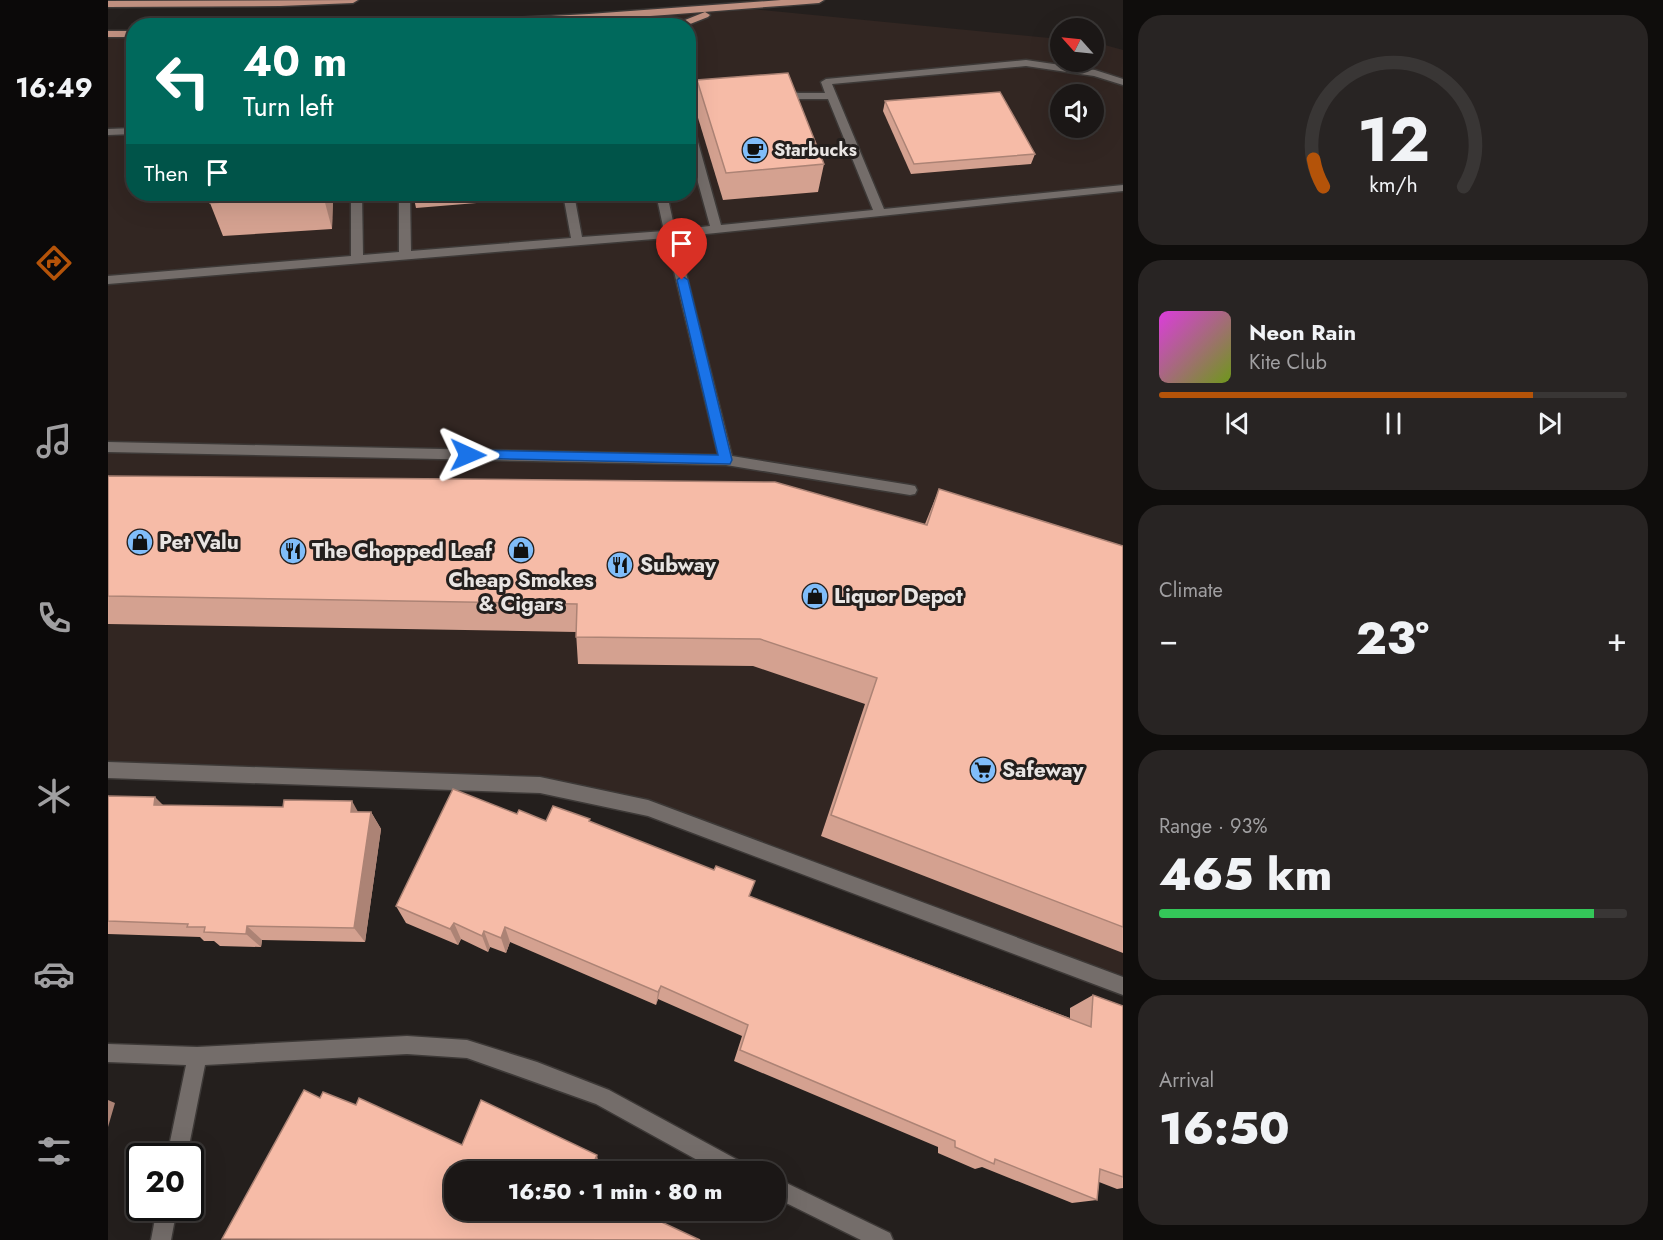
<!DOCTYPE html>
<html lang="en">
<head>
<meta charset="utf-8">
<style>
	:root { --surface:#1b1716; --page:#282423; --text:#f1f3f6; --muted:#a09fa1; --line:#393635; --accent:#b45309 }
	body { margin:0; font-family:Jost,sans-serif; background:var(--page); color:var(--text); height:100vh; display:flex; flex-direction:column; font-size:22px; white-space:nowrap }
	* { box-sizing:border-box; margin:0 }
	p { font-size:20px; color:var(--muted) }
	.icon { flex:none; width:33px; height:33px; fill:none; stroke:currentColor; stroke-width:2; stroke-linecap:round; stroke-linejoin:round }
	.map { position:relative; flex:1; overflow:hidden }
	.details { display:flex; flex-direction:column; gap:15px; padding:15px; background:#0f0d0c; width:540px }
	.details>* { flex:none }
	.hud { position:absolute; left:18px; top:18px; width:570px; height:183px; border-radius:24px; box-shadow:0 6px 24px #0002,0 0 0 2px var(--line); background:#00695c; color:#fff; overflow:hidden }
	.needle { width:39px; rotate:297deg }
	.tools { position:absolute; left:942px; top:18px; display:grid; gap:12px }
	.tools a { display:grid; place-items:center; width:54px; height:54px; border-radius:50%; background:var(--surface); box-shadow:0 6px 24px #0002,0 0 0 2px var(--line); font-size:30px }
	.speed { position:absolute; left:18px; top:1143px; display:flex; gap:12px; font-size:30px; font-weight:700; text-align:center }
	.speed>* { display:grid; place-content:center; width:78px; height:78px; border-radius:50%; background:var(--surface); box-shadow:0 6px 24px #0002,0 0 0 2px var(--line); line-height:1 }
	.speed .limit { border:3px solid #111; border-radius:9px; background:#fff; color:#111 }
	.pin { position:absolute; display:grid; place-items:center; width:51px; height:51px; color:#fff; margin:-62px -26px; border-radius:50% 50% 50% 0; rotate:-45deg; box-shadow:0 0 6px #0007 }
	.pin .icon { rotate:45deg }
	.me { position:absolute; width:66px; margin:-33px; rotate:91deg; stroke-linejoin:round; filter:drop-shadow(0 0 4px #0008) }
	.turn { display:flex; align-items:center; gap:21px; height:126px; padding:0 18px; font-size:27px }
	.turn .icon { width:78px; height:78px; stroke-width:2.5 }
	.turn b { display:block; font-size:42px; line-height:51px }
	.then { display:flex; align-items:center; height:57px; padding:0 18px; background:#0003; gap:12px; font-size:22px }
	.big { font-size:45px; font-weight:800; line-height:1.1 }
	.details .widget { flex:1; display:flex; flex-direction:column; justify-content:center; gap:9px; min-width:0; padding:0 21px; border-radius:24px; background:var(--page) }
	.details .dial { align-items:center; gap:0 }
	.dial svg { height:156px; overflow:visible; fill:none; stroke:var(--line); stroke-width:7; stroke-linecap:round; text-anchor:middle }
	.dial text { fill:var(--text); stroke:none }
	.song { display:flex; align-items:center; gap:18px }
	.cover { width:72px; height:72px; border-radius:9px; background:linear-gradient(135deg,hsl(300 70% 55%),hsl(80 70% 35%)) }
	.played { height:6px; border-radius:3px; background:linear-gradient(90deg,var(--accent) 80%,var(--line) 80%) }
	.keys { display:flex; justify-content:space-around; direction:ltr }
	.heat { display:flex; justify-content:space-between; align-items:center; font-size:33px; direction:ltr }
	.charge { height:9px; border-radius:4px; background:linear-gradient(90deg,#34c759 93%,var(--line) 0) }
	.trip { position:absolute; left:336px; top:1161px; width:342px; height:60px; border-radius:24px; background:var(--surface); box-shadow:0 6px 24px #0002,0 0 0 2px var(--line); font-weight:800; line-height:60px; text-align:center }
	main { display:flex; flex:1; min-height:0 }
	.tab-bar { display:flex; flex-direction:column; width:108px; justify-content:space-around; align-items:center; background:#0b0909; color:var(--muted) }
	.tab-bar .icon { width:42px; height:42px }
	.tab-bar .active { color:var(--accent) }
	.tab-bar b { font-size:27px; color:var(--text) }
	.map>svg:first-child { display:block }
	.built { fill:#322622; fill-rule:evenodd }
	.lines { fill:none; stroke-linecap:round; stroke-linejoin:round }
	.service-casing { stroke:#3d3937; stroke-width:3 }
	.minor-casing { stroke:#3d3937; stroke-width:3 }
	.primary-casing { stroke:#3d3937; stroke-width:3 }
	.service { fill:#746d6a; fill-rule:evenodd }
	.minor { fill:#746d6a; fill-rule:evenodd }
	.primary { fill:#bf9080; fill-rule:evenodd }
	.wall { fill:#d4a190 }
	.shaded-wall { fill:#ac8375 }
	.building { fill:#f6bba7; stroke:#ac8375; stroke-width:1.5 }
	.route { fill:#1a73e8; stroke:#114b97; stroke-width:1.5 }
	.labels { text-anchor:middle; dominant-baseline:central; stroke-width:6; stroke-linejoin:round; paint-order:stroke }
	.far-poi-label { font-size:18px; font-weight:bold; fill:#e9e5e3; stroke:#241f1d; text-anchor:start }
	.poi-label { font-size:21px; font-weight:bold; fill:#e9e5e3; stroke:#241f1d; text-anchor:start }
</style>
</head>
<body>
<main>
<nav class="tab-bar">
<b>16:49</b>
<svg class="icon active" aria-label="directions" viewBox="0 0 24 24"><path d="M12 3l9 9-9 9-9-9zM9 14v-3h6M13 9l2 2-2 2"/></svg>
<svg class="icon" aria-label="music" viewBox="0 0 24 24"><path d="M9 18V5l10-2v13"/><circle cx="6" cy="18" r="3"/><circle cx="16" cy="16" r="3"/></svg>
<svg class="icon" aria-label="phone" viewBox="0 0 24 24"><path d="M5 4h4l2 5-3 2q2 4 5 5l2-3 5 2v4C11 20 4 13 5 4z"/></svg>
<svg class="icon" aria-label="climate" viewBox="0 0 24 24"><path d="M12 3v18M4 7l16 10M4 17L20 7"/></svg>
<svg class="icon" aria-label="car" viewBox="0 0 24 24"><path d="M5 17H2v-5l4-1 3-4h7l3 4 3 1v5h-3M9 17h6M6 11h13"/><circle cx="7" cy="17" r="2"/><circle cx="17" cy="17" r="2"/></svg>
<svg class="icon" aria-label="filters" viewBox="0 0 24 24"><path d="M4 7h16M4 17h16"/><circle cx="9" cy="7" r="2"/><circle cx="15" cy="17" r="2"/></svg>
</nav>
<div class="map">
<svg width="1015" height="1240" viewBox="0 0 1015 1240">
	<rect width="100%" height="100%" fill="#241f1d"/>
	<!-- built -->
	<path class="built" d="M623 7 952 39V62H986V42L1015 50V981L540 808 432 785 0 770V34H25L26 194H580V26L310 25ZM952 94H986V128H952Z"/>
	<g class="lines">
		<!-- service casing -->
		<g class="service-casing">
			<g id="service">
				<polygon points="918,60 987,70 1015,79 1015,85 986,76 918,66 724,84 776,209 1015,185 1015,191 569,237 624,456 802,485 807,486 809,490 807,494 802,495 618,465 0,452 0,442 610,455 558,238 0,284 0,276 243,256 243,194 254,194 255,255 291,252 291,194 302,194 303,251 463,238 455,194 466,194 474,237 556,231 548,194 559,194 567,230 602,226 580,146 580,121 585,124 613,225 765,210 720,99 691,99 666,93 666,89 691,93 717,93 713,82 718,79"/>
				<polygon points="605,85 610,88 609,90 599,92 580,106 580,97 592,88"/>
				<polygon points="26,128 26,134 0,135 0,129"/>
				<polygon points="0,762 432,777 540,800 1015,977 1015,995 540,816 432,793 0,778"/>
			</g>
		</g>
		<!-- minor casing -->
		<g class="minor-casing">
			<g id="minor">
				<polygon points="299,1036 359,1040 429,1062 501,1090 639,1165 642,1172 611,1172 488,1104 359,1058 299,1054 97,1065 79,1156 59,1156 78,1065 0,1062 0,1044 89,1047"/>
				<polygon points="668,1178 782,1233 785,1240 753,1240 668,1198"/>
				<polygon points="49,1208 69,1208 63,1240 43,1240"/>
			</g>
		</g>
		<!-- primary casing -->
		<g class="primary-casing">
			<g id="primary">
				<polygon points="250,0 245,3 172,6 0,7 0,1"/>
				<path d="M673 0H716L711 3C576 13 441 26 306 26L310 23 481 14Z"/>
				<polygon points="597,12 602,15 600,17 577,26 562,26"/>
				<rect x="0" y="31" width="26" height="6"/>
			</g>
		</g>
		<!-- service -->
		<use href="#service" class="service"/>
		<!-- minor -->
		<use href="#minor" class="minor"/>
		<!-- primary -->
		<use href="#primary" class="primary"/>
	</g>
	<!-- wall -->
	<g class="wall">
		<polygon points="589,80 716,164 710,192 615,200 587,108"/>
		<polygon points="777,101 927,154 923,164 803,174 775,111"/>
		<polygon points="225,194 224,229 115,236 102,203"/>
		<polygon points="305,194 408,194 408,196 403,197 404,200 308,208"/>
		<polygon points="0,476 817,524 831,489 1015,546 1015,953 713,836 757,704 645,666 470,664 468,632 0,624"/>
		<polygon points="0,796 55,805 263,812 273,829 257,942 154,940 153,947 112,946 106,941 96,941 92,937 0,934"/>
		<polygon points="409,814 438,821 482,822 641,896 962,1018 962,1008 985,995 1015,1006 1015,1188 1009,1189 991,1182 989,1200 964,1203 874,1167 867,1169 830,1153 830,1147 626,1061 634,1036 550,999 548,1005 402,942 398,953 382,947 380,952 353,939 350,945 298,923 288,906"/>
	</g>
	<!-- shaded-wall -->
	<g class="shaded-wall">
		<polygon points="215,194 225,194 224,229 215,195"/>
		<polygon points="47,797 65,815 46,805"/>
		<polygon points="244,801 254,819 243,812"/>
		<polygon points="263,812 273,829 257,942 246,928"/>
		<polygon points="346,923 353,939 350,945 342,929"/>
		<polygon points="139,926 154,940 153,947 138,934"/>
		<polygon points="397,927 402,942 398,953 393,938"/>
		<polygon points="376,931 382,947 380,952 374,936"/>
		<polygon points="553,986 550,999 548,1005 550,992"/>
		<polygon points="0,1100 7,1103 0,1127"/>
		<polygon points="489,1155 490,1160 487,1166 486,1162"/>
	</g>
	<!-- building -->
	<g class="building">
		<polygon points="680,73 716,164 618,173 589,80"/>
		<polygon points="892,92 927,154 806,164 777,101"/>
		<polygon points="103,194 215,194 215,195 102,203"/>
		<polygon points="0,476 667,482 819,525 831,489 1015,546 1015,927 723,815 769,678 652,639 468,637 469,604 0,596"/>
		<polygon points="345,789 409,814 411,810 438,821 445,806 482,819 481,821 606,870 608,866 647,881 641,896 983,1027 985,995 1015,1006 1015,1177 992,1169 989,1200 887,1159 886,1164 847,1147 847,1141 632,1050 640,1025 553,986 550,992 397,927 393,938 376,931 374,936 346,923 342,929 288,906"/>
		<polygon points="0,796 47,797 46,805 175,807 176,800 244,801 243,812 263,812 246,928 139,926 138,934 96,932 97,927 79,927 80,924 0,921"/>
		<polygon points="196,1090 212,1098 215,1092 248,1105 251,1098 354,1145 373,1100 489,1155 486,1162 505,1172 346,1172 346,1210 532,1210 532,1212 592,1240 114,1239"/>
	</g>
	<!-- route -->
	<polygon class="route" points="574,276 580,280 624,460 622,464 355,458 353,455 360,450 610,455 569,280"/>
	<!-- icons -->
	<defs>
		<g id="cafe-disc" transform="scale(1.35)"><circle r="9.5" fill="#80bdfa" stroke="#241f1d"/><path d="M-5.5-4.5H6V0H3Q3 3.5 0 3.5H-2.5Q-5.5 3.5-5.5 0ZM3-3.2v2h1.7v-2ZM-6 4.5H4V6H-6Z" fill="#111"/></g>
		<g id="shop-disc" transform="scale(1.35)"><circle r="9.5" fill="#80bdfa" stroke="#241f1d"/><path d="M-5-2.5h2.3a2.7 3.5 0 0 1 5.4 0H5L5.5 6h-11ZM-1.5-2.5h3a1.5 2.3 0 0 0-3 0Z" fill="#111"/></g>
		<g id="restaurant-disc" transform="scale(1.35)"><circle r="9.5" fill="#80bdfa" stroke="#241f1d"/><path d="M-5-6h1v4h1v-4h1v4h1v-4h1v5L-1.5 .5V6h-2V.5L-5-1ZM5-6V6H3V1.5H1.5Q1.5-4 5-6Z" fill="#111"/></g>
		<g id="supermarket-disc" transform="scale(1.35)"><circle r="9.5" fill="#80bdfa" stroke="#241f1d"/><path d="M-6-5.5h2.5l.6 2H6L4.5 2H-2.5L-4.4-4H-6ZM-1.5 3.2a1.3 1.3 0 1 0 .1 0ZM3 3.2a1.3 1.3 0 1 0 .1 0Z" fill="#111"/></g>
	</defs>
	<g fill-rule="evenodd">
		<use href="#cafe-disc" x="647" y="150"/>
		<use href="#shop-disc" x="32" y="542"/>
		<use href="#shop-disc" x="413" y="550"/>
		<use href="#restaurant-disc" x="185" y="551"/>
		<use href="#restaurant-disc" x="512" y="565"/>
		<use href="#shop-disc" x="707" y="596"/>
		<use href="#supermarket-disc" x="875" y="770"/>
	</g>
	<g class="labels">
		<!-- far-poi labels -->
		<g class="far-poi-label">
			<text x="666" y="150">Starbucks</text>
		</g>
		<!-- poi labels -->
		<g class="poi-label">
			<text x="51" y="542">Pet Valu</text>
			<text x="204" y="551">The Chopped Leaf</text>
			<text x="532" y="565">Subway</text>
			<text x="413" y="580" text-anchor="middle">Cheap Smokes<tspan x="413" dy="24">&amp; Cigars</tspan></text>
			<text x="726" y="596">Liquor Depot</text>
			<text x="894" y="770">Safeway</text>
		</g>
	</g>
</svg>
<div class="tools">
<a><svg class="needle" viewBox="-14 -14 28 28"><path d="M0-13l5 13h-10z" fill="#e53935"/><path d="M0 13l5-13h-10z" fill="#a09fa1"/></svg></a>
<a><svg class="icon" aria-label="sound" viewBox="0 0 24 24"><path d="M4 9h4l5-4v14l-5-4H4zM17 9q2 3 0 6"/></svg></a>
</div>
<div class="speed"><div class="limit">20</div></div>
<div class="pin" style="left:574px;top:280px;background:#d93025"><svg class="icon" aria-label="arrive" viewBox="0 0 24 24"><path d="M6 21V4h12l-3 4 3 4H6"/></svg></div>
<svg class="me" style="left:360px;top:455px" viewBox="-20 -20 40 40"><path d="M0-17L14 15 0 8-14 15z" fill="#1a73e8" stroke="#fff" stroke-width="4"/></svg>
<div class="trip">16:50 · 1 min · 80 m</div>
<div class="hud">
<div class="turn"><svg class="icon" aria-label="left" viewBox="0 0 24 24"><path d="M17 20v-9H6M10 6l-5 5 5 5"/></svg><div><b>40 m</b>Turn left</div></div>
<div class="then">Then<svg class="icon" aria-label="arrive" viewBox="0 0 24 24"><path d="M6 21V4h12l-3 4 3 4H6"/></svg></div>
</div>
</div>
<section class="details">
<div class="widget dial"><svg viewBox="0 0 100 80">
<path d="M14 69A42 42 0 1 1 86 69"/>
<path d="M14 69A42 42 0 0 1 9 55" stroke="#b45309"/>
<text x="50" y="56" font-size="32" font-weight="700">12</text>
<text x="50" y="72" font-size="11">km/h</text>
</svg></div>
<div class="widget">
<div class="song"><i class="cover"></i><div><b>Neon Rain</b><p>Kite Club</p></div></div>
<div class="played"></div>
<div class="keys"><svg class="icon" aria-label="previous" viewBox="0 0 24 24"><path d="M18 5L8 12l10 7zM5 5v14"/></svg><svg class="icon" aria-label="pause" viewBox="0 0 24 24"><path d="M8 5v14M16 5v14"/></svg><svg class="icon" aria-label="next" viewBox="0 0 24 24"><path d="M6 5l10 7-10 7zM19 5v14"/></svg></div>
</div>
<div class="widget"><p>Climate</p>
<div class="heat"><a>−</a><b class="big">23°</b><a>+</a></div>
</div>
<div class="widget"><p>Range · 93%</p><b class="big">465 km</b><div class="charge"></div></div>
<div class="widget"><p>Arrival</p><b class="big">16:50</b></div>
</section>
</main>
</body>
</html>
